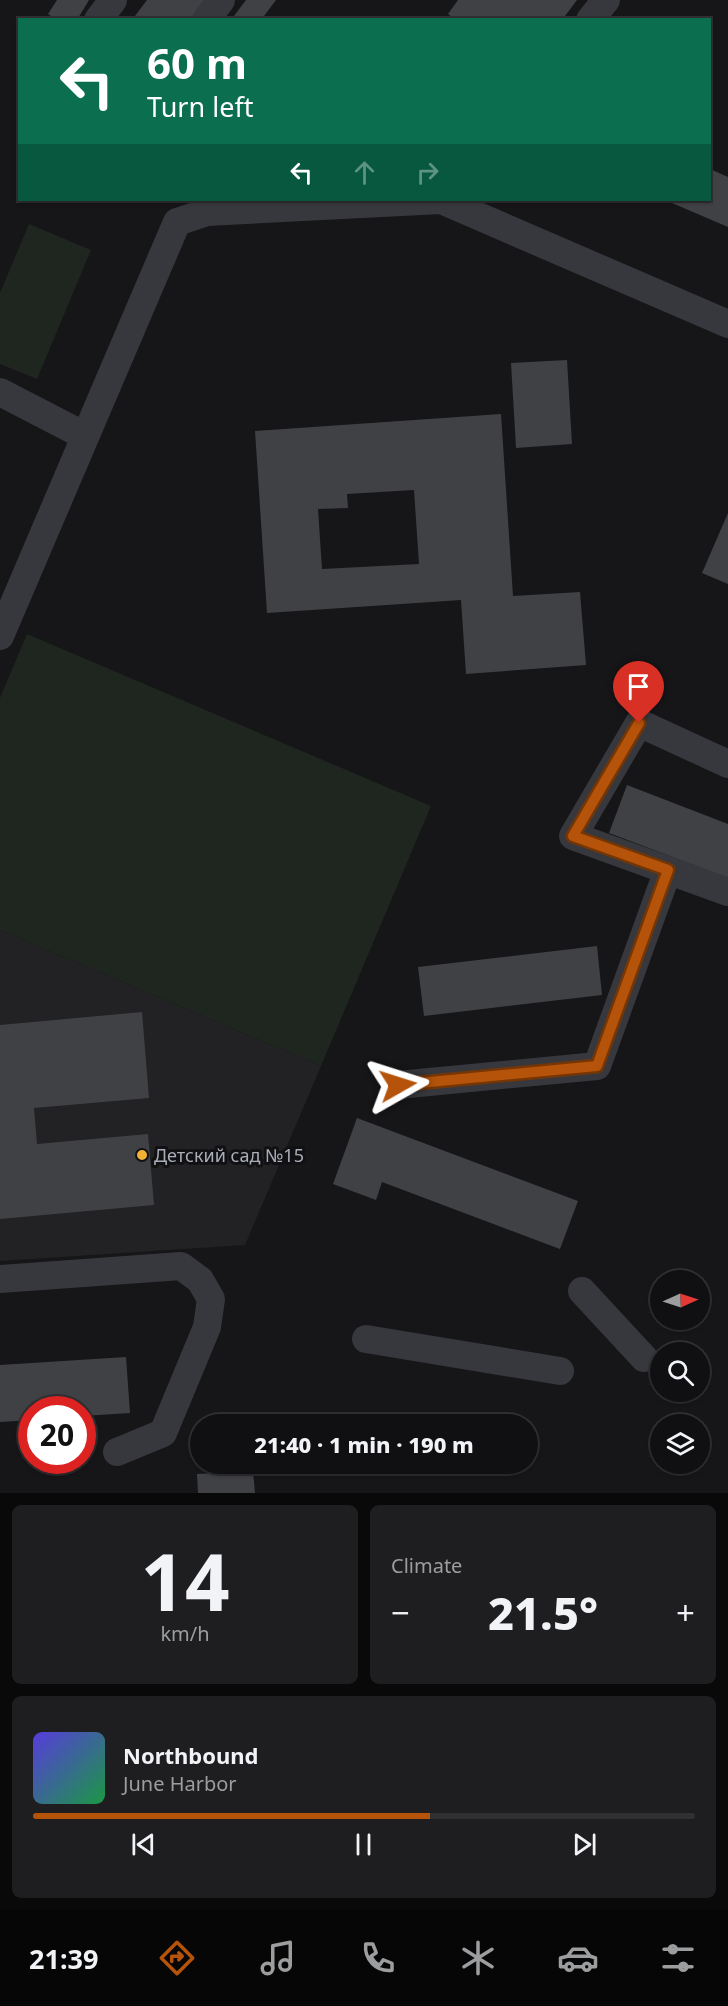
<!DOCTYPE html>
<html lang="en">
<head>
<meta charset="utf-8">
<style>
	:root { --surface:#101012; --page:#1e1e20; --text:#f1f3f6; --muted:#9c9d9f; --line:#303032; --accent:#b45309 }
	body { margin:0; font-family:"Noto Sans",sans-serif; background:var(--page); color:var(--text); height:100vh; display:flex; flex-direction:column; font-size:22px; white-space:nowrap }
	* { box-sizing:border-box; margin:0 }
	p { font-size:20px; color:var(--muted) }
	.icon { flex:none; width:33px; height:33px; fill:none; stroke:currentColor; stroke-width:2; stroke-linecap:round; stroke-linejoin:round }
	.map { position:relative; height:1493px; overflow:hidden }
	.drawer { display:flex; flex-direction:column; gap:12px; padding:12px; background:#09090a; flex:1 }
	.drawer>* { flex:none }
	.hud { position:absolute; left:18px; top:18px; width:693px; height:183px; border-radius:0px; box-shadow:0 2px 4px #0004,0 0 0 2px var(--line); background:#0b6e4f; color:#fff; overflow:hidden }
	.needle { width:39px; rotate:87deg }
	.tools { position:absolute; left:650px; top:1270px; display:grid; gap:12px }
	.tools a { display:grid; place-items:center; width:60px; height:60px; border-radius:50%; background:var(--surface); box-shadow:0 2px 4px #0004,0 0 0 2px var(--line); font-size:30px }
	.speed { position:absolute; left:18px; top:1396px; display:flex; gap:12px; font-size:30px; font-weight:700; text-align:center }
	.speed>* { display:grid; place-content:center; width:78px; height:78px; border-radius:50%; background:var(--surface); box-shadow:0 2px 4px #0004,0 0 0 2px var(--line); line-height:1 }
	.speed .limit { border:9px solid #d22; background:#fff; color:#111 }
	.pin { position:absolute; display:grid; place-items:center; width:51px; height:51px; color:#fff; margin:-62px -26px; border-radius:50% 50% 50% 0; rotate:-45deg; box-shadow:0 0 6px #0007 }
	.pin .icon { rotate:45deg }
	.me { position:absolute; width:66px; margin:-33px; rotate:84deg; stroke-linejoin:round; filter:drop-shadow(0 0 4px #0008) }
	.turn { display:flex; align-items:center; gap:21px; height:126px; padding:0 30px; font-size:27px }
	.turn .icon { width:78px; height:78px; stroke-width:2.5 }
	.turn b { display:block; font-size:42px; line-height:51px }
	.lanes { display:flex; align-items:center; height:57px; padding:0 30px; background:#0003; justify-content:center; gap:30px; direction:ltr }
	.lanes .off { opacity:.35 }
	.big { font-size:45px; font-weight:800; line-height:1.1 }
	.drawer .tile { flex:1; display:flex; flex-direction:column; justify-content:center; gap:9px; min-width:0; padding:0 21px; border-radius:9px; background:var(--page) }
	.drawer .dial { align-items:center; gap:0 }
	.dial b { font-size:78px; line-height:1 }
	.song { display:flex; align-items:center; gap:18px }
	.cover { width:72px; height:72px; border-radius:9px; background:linear-gradient(135deg,hsl(250 70% 55%),hsl(140 70% 35%)) }
	.played { height:6px; border-radius:3px; background:linear-gradient(90deg,var(--accent) 60%,var(--line) 60%) }
	.keys { display:flex; justify-content:space-around; direction:ltr }
	.heat { display:flex; justify-content:space-between; align-items:center; font-size:33px; direction:ltr }
	.drawer .tiles { flex:1; display:grid; gap:12px; grid-template-columns:1fr 1fr }
	.tile:last-child { grid-column:span 2 }
	.trip { position:absolute; left:190px; top:1414px; width:348px; height:60px; border-radius:30px; background:var(--surface); box-shadow:0 2px 4px #0004,0 0 0 2px var(--line); font-weight:800; line-height:60px; text-align:center }
	.dock { display:flex; height:96px; justify-content:space-around; align-items:center; background:#060607; color:var(--muted) }
	.dock .icon { width:42px; height:42px }
	.dock .current { color:var(--accent) }
	.dock b { font-size:27px; color:var(--text) }
	.map>svg:first-child { display:block }
	.built { fill:#222225 }
	.green { fill:#1e261f }
	.building { fill:#404145; fill-rule:evenodd }
	.lines { fill:none; stroke-linecap:round; stroke-linejoin:round }
	.minor { stroke:#37383d; stroke-width:28 }
	.route-casing { stroke:#753606; stroke-width:15 }
	.route { stroke:#b45309; stroke-width:10 }
	.poi-dot { fill:#f2b134; stroke:#111113; stroke-width:2 }
	.labels { text-anchor:middle; dominant-baseline:central; stroke-width:6; stroke-linejoin:round; paint-order:stroke }
	.poi-label { font-size:18px; fill:#a8adb8; stroke:#111113; text-anchor:start }
</style>
</head>
<body>
<div class="map">
<svg width="728" height="1493" viewBox="0 0 728 1493">
	<rect width="100%" height="100%" fill="#161618"/>
	<!-- built -->
	<polygon class="built" points="0,930 321,1066 245,1245 0,1261"/>
	<!-- green -->
	<g class="green">
		<polygon points="29,224 91,250 37,379 0,364 0,293"/>
		<polygon points="27,634 431,806 321,1066 0,930 0,698"/>
	</g>
	<!-- building -->
	<g class="building">
		<polygon points="57,0 89,0 77,20 57,20 48,14"/>
		<polygon points="147,0 205,0 190,20 132,20"/>
		<polygon points="246,0 276,0 261,20 231,20"/>
		<polygon points="458,0 577,0 562,20 456,20 448,14"/>
		<polygon points="710,169 728,177 728,227 665,200 710,200"/>
		<polygon points="567,360 572,444 516,448 511,363"/>
		<path d="M501 414 513 596 580 592 586 665 466 674 461 600 267 613 255 431ZM414 490 419 564 322 569 318 509 348 508 347 494Z"/>
		<polygon points="728,513 728,584 702,573"/>
		<polygon points="627,785 728,824 728,878 609,833"/>
		<polygon points="597,946 602,995 424,1016 418,967"/>
		<polygon points="142,1012 149,1098 34,1108 37,1144 148,1134 154,1205 0,1219 0,1025"/>
		<polygon points="357,1118 578,1201 560,1249 382,1182 376,1200 333,1184"/>
		<polygon points="126,1357 130,1413 82,1416 82,1410 32,1410 32,1420 0,1422 0,1365"/>
		<polygon points="253,1471 255,1493 198,1493 197,1474"/>
	</g>
	<g class="lines">
		<!-- minor -->
		<g class="minor">
			<polyline points="98,20 113,0"/>
			<polyline points="206,20 221,0"/>
			<polyline points="590,20 606,0"/>
			<polyline points="441,200 728,324"/>
			<polyline points="0,392 85,436"/>
			<polyline points="0,636 177,222 207,212 441,200"/>
			<polyline points="728,764 639,723 573,836 728,892"/>
			<polyline points="398,1085 597,1066 668,870"/>
			<polyline points="0,1279 181,1266 200,1280 211,1299 207,1327 163,1433 117,1452"/>
			<polyline points="582,1291 644,1358"/>
			<polyline points="366,1339 560,1371"/>
		</g>
	</g>
	<g class="lines">
		<!-- route casing -->
		<g class="route-casing">
			<polyline id="route" points="398,1085 597,1066 668,870 573,836 639,723"/>
		</g>
		<!-- route -->
		<use href="#route" class="route"/>
	</g>
	<!-- markers -->
	<circle class="poi-dot" cx="142" cy="1155" r="6"/>
	<g class="labels">
		<!-- poi labels -->
		<g class="poi-label">
			<text x="154" y="1155">Детский сад №15</text>
		</g>
	</g>
</svg>
<div class="tools">
<a><svg class="needle" viewBox="-14 -14 28 28"><path d="M0-13l5 13h-10z" fill="#e53935"/><path d="M0 13l5-13h-10z" fill="#9c9d9f"/></svg></a>
<a><svg class="icon" aria-label="search" viewBox="0 0 24 24"><circle cx="10" cy="10" r="6"/><path d="M15 15l6 6"/></svg></a>
<a><svg class="icon" aria-label="layers" viewBox="0 0 24 24"><path d="M12 4l9 5-9 5-9-5zM3 14l9 5 9-5"/></svg></a>
</div>
<div class="speed"><div class="limit">20</div></div>
<div class="pin" style="left:639px;top:723px;background:#d93025"><svg class="icon" aria-label="arrive" viewBox="0 0 24 24"><path d="M6 21V4h12l-3 4 3 4H6"/></svg></div>
<svg class="me" style="left:398px;top:1085px" viewBox="-20 -20 40 40"><path d="M0-17L14 15 0 8-14 15z" fill="#b45309" stroke="#fff" stroke-width="4"/></svg>
<div class="trip">21:40 · 1 min · 190 m</div>
<div class="hud">
<div class="turn"><svg class="icon" aria-label="left" viewBox="0 0 24 24"><path d="M17 20v-9H6M10 6l-5 5 5 5"/></svg><div><b>60 m</b>Turn left</div></div>
<div class="lanes"><svg class="icon" aria-label="left" viewBox="0 0 24 24"><path d="M17 20v-9H6M10 6l-5 5 5 5"/></svg><svg class="icon off" aria-label="ahead" viewBox="0 0 24 24"><path d="M12 20V5M6 11l6-6 6 6"/></svg><svg class="icon off" aria-label="right" viewBox="0 0 24 24"><path d="M7 20v-9h11M14 6l5 5-5 5"/></svg></div>
</div>
</div>
<section class="drawer">
<div class="tiles">
<div class="tile dial"><b>14</b><p>km/h</p></div>
<div class="tile"><p>Climate</p>
<div class="heat"><a>−</a><b class="big">21.5°</b><a>+</a></div>
</div>
<div class="tile">
<div class="song"><i class="cover"></i><div><b>Northbound</b><p>June Harbor</p></div></div>
<div class="played"></div>
<div class="keys"><svg class="icon" aria-label="previous" viewBox="0 0 24 24"><path d="M18 5L8 12l10 7zM5 5v14"/></svg><svg class="icon" aria-label="pause" viewBox="0 0 24 24"><path d="M8 5v14M16 5v14"/></svg><svg class="icon" aria-label="next" viewBox="0 0 24 24"><path d="M6 5l10 7-10 7zM19 5v14"/></svg></div>
</div>
</div>
</section>
<nav class="dock">
<b>21:39</b>
<svg class="icon current" aria-label="directions" viewBox="0 0 24 24"><path d="M12 3l9 9-9 9-9-9zM9 14v-3h6M13 9l2 2-2 2"/></svg>
<svg class="icon" aria-label="music" viewBox="0 0 24 24"><path d="M9 18V5l10-2v13"/><circle cx="6" cy="18" r="3"/><circle cx="16" cy="16" r="3"/></svg>
<svg class="icon" aria-label="phone" viewBox="0 0 24 24"><path d="M5 4h4l2 5-3 2q2 4 5 5l2-3 5 2v4C11 20 4 13 5 4z"/></svg>
<svg class="icon" aria-label="climate" viewBox="0 0 24 24"><path d="M12 3v18M4 7l16 10M4 17L20 7"/></svg>
<svg class="icon" aria-label="car" viewBox="0 0 24 24"><path d="M5 17H2v-5l4-1 3-4h7l3 4 3 1v5h-3M9 17h6M6 11h13"/><circle cx="7" cy="17" r="2"/><circle cx="17" cy="17" r="2"/></svg>
<svg class="icon" aria-label="filters" viewBox="0 0 24 24"><path d="M4 7h16M4 17h16"/><circle cx="9" cy="7" r="2"/><circle cx="15" cy="17" r="2"/></svg>
</nav>
</body>
</html>
